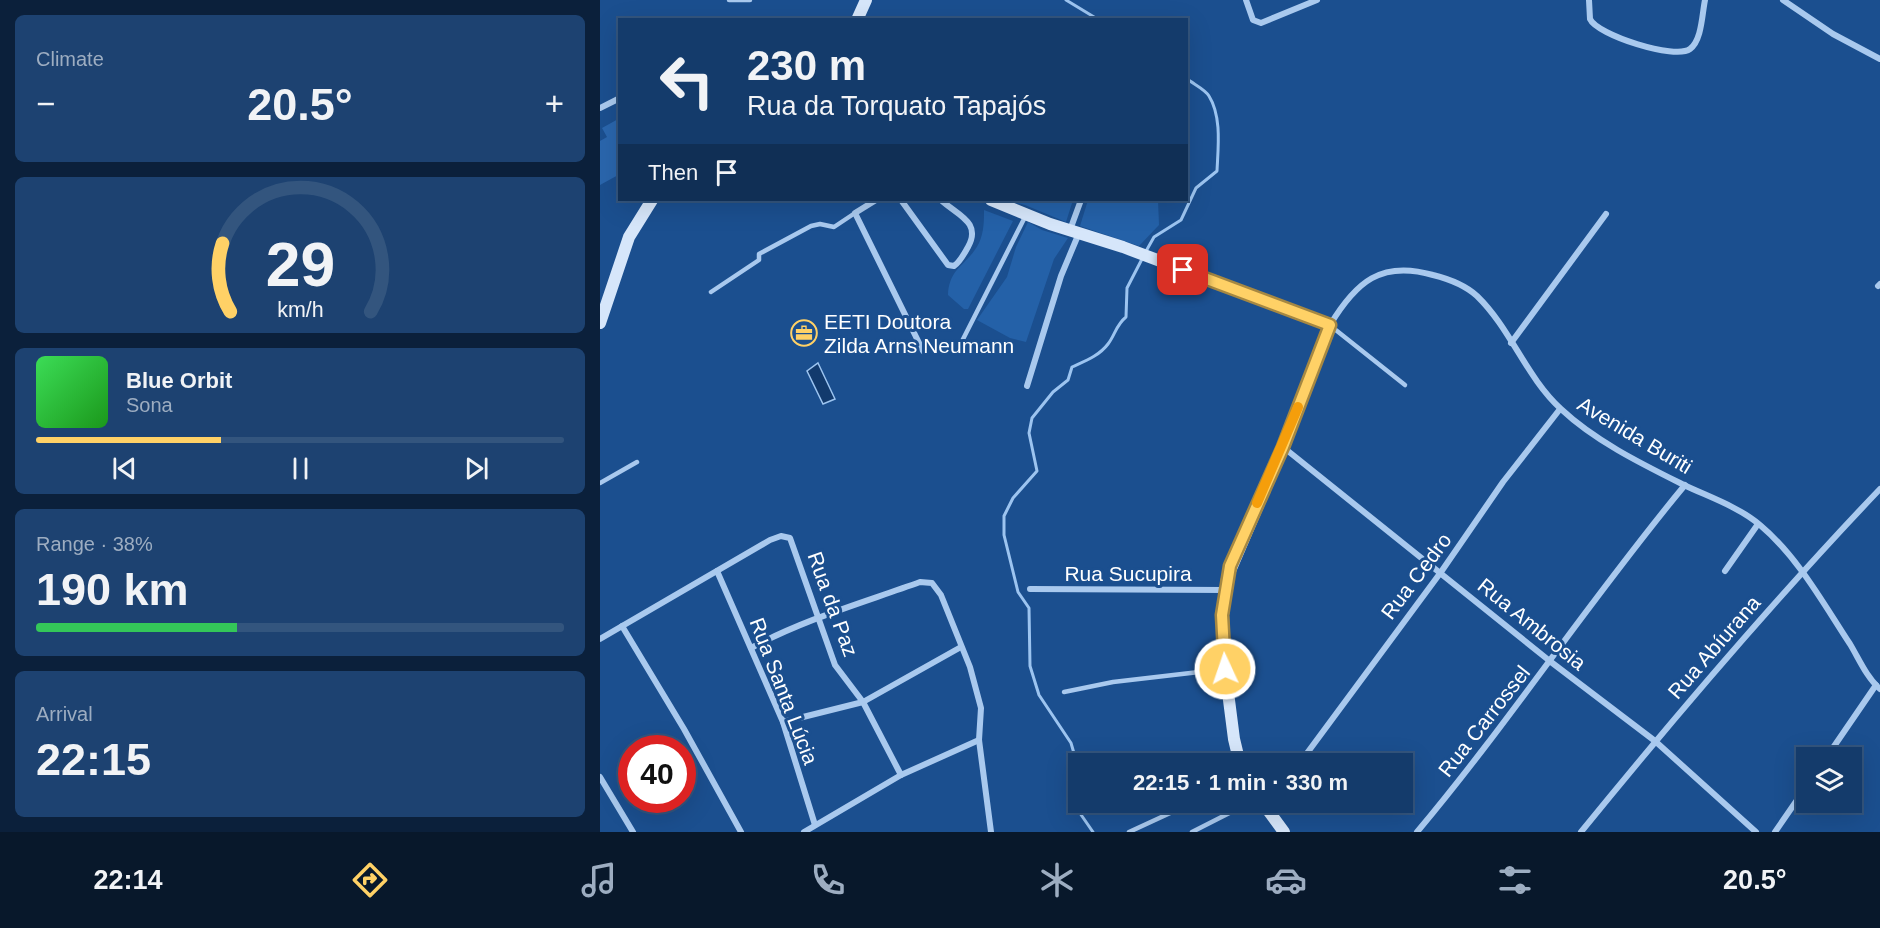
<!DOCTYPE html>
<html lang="en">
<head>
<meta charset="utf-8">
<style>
	:root { --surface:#143b6b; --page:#1d4271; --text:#f1f3f6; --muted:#9dadc1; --line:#33557e; --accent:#ffd166 }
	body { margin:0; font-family:Arial,sans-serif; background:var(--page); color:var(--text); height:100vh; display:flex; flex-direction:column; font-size:22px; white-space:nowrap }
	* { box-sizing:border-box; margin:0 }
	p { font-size:20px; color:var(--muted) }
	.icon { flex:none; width:33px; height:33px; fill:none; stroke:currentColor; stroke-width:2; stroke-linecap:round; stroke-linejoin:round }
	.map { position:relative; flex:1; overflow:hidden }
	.drawer { display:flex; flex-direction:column; gap:15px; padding:15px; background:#0b203b; width:600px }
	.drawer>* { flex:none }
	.banner { position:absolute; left:18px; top:18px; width:570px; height:183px; border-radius:0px; box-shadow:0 6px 24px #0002,0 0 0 2px var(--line); background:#143b6b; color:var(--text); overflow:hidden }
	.controls { position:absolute; left:1196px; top:747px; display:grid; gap:12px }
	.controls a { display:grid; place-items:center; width:66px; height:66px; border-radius:0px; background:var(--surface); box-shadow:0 6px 24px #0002,0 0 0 2px var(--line); font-size:30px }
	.speed { position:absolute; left:18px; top:735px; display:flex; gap:12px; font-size:30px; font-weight:700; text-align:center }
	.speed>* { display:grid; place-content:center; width:78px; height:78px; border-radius:50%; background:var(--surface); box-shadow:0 6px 24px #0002,0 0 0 2px var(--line); line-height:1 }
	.speed .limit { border:9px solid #d22; background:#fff; color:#111 }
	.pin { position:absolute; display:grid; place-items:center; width:51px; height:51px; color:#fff; margin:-26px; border-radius:12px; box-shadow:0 3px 9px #0006 }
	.me { position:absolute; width:66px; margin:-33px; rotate:357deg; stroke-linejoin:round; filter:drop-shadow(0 0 4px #0008) }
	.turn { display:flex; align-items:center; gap:21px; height:126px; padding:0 30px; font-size:27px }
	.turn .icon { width:78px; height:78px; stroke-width:2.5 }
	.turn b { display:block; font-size:42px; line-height:51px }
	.then { display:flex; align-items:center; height:57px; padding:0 30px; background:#0003; gap:12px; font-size:22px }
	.big { font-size:45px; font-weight:700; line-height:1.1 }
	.drawer .widget { flex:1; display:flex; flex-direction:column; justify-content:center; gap:9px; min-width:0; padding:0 21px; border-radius:9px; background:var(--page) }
	.drawer .dial { align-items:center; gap:0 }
	.dial svg { height:156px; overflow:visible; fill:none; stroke:var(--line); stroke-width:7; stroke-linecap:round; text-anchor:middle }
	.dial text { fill:var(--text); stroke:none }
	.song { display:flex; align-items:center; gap:18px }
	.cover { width:72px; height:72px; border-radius:9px; background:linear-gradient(135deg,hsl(130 70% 55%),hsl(120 70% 35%)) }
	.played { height:6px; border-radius:3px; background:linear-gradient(90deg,var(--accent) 35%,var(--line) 35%) }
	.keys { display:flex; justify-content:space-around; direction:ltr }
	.heat { display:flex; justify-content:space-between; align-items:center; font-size:33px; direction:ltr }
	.charge { height:9px; border-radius:4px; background:linear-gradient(90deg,#34c759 38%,var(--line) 0) }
	.trip { position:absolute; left:468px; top:753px; width:345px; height:60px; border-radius:0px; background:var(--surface); box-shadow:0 6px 24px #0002,0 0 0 2px var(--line); font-weight:700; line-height:60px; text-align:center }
	.tabs { display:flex; height:96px; justify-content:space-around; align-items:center; background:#08182b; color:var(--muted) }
	.tabs .icon { width:42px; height:42px }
	.tabs .selected { color:var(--accent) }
	.tabs b { font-size:27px; color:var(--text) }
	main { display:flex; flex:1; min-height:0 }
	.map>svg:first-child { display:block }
	.green { fill:#2461a8 }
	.water { fill:#123a6d; stroke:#9cc4f0; stroke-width:1.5 }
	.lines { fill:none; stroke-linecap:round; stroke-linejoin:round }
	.stream { stroke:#9cc4f0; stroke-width:3 }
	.building { fill:#2a66ad }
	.lane { stroke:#a9c9ee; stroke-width:4.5 }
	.street { stroke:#a9c9ee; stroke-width:6 }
	.secondary { stroke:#d6e6fa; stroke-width:12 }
	.route-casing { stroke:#a68842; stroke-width:15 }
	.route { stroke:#ffd166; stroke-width:10 }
	.slow { stroke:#f59e0b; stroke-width:10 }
	.labels { text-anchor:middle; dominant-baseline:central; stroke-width:6; stroke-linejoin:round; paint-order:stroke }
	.poi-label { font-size:21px; fill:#fff; stroke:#1b4f8f; text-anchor:start }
	.street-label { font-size:21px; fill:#fff; stroke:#1b4f8f }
</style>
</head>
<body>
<main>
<section class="drawer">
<div class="widget"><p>Climate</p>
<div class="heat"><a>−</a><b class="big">20.5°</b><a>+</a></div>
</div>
<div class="widget dial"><svg viewBox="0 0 100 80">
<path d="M14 69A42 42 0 1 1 86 69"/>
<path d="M14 69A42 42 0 0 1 10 34" stroke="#ffd166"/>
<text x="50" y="56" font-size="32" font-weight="700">29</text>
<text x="50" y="72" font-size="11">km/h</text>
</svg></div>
<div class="widget">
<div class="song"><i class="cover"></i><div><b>Blue Orbit</b><p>Sona</p></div></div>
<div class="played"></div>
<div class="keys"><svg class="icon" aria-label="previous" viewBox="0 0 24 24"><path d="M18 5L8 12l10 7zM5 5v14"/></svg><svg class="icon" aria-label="pause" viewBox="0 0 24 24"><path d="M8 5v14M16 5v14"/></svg><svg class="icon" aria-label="next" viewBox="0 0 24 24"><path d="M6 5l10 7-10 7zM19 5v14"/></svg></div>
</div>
<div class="widget"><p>Range · 38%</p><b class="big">190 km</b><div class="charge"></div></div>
<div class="widget"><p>Arrival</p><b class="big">22:15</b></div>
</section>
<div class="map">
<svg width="1280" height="832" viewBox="0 0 1280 832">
	<rect width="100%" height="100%" fill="#1b4f8f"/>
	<!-- green -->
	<g class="green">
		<polygon points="406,200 473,200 466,222 425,205"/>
		<polygon points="488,200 558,200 559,225 539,246 480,226"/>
		<path d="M384 210 413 221 368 309H364L348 295C349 267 368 265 379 243 384 232 384 221 384 210Z"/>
		<polygon points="428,222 442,230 468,238 454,259 426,342 410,338 377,320 407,277 416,247"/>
	</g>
	<!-- water -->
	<polygon class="water" points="218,363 235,399 223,404 207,371"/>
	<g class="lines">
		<!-- stream -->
		<g class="stream">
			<polyline points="466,0 499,20"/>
			<path d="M545 253 554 237 581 220 596 188 617 171C618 148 622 117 609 96 605 89 593 84 586 78"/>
			<path d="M478 767 471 743 439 695 430 666 429 608 418 592 404 535V516L413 498 437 471 429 433 432 418 453 392 468 380 472 367C485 361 499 356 508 344 515 335 516 325 526 317L527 288 542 259"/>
			<polyline points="478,774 475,806 493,832"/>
		</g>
	</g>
	<!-- building -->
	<polygon class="building" points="20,118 20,174 0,185 0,141 7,137 2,128"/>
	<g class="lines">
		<!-- lane -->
		<g class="lane">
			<polyline points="129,0 150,0"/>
			<polyline points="111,292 159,260 159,254 211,226 220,224 234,227 255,213"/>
			<polyline points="732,327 805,385"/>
			<polyline points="357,351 426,215"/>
			<polyline points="0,483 37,462"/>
			<polyline points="464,692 513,682 625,669"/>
			<polyline points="529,832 594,802"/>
			<polyline points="592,832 651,802"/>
		</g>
		<!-- street -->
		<g class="street">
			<polyline points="646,0 653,20 661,23 717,0"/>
			<path d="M989 0 990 19C997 35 1075 60 1090 49 1102 40 1102 14 1105 0"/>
			<polyline points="1183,0 1233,34 1280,59"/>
			<polyline points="0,108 20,98"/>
			<polyline points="276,200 255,213 323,351"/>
			<path d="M301 200 348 265 354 266C360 262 364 254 368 247 382 222 357 215 341 200"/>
			<polyline points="470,230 481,200"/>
			<polyline points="1278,286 1280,284"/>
			<path d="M730 325C756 282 781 260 833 275 849 279 865 285 877 296 911 329 926 377 961 409 995 441 1042 464 1084 485 1109 497 1139 507 1160 525 1198 557 1223 603 1250 644 1259 659 1267 678 1280 689"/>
			<polyline points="911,343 1006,214"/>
			<polyline points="427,386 461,276 479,233"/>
			<polyline points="683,447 951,662 1055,741 1156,832"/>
			<polyline points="117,571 183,722 215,825"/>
			<polyline points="1125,571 1158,524"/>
			<polyline points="430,589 625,590"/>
			<polyline points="22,626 84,729 141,832"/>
			<polyline points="0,639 170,540 181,536 190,538 235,665 263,702 301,775"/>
			<path d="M151 648C205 619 262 603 320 582L332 583 341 595 370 667 381 708 379 740 391 832"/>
			<polyline points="183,722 263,702 361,647"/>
			<polyline points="1226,758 1276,685"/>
			<polyline points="699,764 841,572 903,482 960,409"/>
			<polyline points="0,777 33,832"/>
			<polyline points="204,832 301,775 379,740"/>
			<path d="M817 832C911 720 991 598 1085 485"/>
			<path d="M981 832C1077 714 1175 599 1280 489"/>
			<polyline points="1175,832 1206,787"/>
		</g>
		<!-- secondary -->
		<g class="secondary">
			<polyline points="257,20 266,0"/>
			<polyline points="391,200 450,224 523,247 730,325 683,447 627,578 623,615 625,669 634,739 640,764"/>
			<polyline points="0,323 29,237 52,200"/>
			<polyline points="662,802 684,832"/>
		</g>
	</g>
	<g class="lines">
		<!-- route casing -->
		<g class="route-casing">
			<polyline id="route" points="583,270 730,325 683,447 630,566 622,615 625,669"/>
		</g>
		<!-- route -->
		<use href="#route" class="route"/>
		<!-- slow -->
		<polyline class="slow" points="657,503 698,407"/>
	</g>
	<!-- icons -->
	<defs>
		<g id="office-ring" transform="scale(1.35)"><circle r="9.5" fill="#1b4f8f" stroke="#ffd166" stroke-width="1.5"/><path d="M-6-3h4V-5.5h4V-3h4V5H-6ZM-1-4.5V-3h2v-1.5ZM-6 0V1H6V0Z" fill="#ffd166"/></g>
	</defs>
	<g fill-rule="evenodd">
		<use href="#office-ring" x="204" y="333"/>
	</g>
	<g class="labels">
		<!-- poi labels -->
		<g class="poi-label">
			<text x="224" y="321">EETI Doutora<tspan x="224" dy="24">Zilda Arns Neumann</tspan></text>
		</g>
		<!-- street labels -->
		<g class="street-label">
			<text transform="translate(1035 435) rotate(31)">Avenida Buriti</text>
			<text x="528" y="573">Rua Sucupira</text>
			<text transform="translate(816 576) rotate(-53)">Rua Cedro</text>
			<text transform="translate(233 604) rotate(70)">Rua da Paz</text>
			<text transform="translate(932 624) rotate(39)">Rua Ambrosia</text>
			<text transform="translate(1114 647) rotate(-49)">Rua Abíurana</text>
			<text transform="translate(184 691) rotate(69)">Rua Santa Lúcia</text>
			<text transform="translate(884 721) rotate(-52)">Rua Carrossel</text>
		</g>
	</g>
</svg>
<div class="controls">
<a><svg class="icon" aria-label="layers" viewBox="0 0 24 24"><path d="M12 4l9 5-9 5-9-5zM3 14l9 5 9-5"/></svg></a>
</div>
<div class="speed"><div class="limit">40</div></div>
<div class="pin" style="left:583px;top:270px;background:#d93025"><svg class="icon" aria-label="arrive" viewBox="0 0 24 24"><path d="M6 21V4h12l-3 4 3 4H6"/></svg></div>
<svg class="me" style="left:625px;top:669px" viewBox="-20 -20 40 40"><circle r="17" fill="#ffd166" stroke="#fff" stroke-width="3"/><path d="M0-11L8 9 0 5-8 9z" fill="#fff"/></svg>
<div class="trip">22:15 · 1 min · 330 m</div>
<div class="banner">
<div class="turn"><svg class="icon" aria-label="left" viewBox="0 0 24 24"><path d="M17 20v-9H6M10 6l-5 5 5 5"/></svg><div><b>230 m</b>Rua da Torquato Tapajós</div></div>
<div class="then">Then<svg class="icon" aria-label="arrive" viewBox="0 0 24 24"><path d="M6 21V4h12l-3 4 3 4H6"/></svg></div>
</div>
</div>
</main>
<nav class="tabs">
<b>22:14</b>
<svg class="icon selected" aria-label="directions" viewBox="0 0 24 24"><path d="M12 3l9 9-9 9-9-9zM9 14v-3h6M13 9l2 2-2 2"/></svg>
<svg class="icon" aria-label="music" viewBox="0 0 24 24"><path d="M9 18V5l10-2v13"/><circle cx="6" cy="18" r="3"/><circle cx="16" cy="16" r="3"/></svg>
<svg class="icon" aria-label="phone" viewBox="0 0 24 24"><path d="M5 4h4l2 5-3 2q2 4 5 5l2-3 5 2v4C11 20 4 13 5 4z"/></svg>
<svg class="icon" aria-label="climate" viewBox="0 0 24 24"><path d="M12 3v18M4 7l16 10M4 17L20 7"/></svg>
<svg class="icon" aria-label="car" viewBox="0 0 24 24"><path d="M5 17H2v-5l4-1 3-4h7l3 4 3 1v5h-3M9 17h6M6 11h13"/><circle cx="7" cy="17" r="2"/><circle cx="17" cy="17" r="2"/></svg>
<svg class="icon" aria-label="filters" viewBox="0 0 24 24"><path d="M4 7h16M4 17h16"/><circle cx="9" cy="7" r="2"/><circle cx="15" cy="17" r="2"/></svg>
<b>20.5°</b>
</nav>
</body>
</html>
